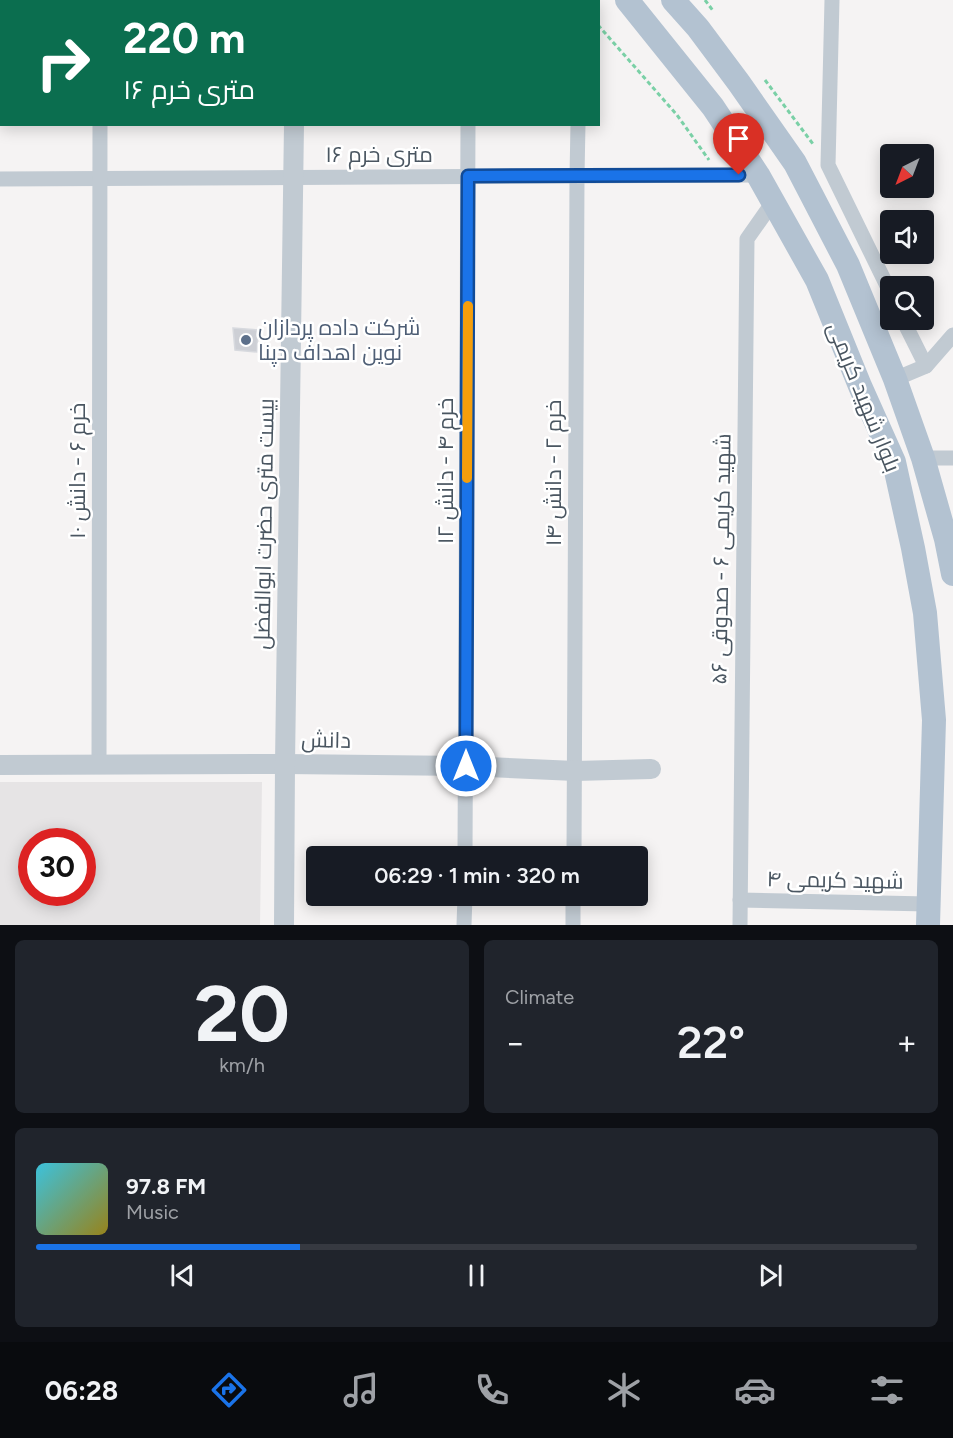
<!DOCTYPE html>
<html lang="en">
<head>
<meta charset="utf-8">
<style>
	:root { --surface:#171b24; --page:#20242c; --text:#f1f3f6; --muted:#9ea1a6; --line:#363941; --accent:#1a73e8 }
	body { margin:0; font-family:Figtree,Cairo,sans-serif; background:var(--page); color:var(--text); height:100vh; display:flex; flex-direction:column; font-size:22px; white-space:nowrap }
	* { box-sizing:border-box; margin:0 }
	p { font-size:20px; color:var(--muted) }
	.icon { flex:none; width:33px; height:33px; fill:none; stroke:currentColor; stroke-width:2; stroke-linecap:round; stroke-linejoin:round }
	.map { position:relative; height:925px; overflow:hidden }
	.panel { display:flex; flex-direction:column; gap:15px; padding:15px; background:#0d0f14; flex:1 }
	.panel>* { flex:none }
	.hud { position:absolute; left:0px; top:0px; width:600px; height:126px; box-shadow:0 3px 15px #0003; background:#0b6e4f; color:#fff; overflow:hidden }
	.needle { width:39px; rotate:222deg }
	.controls { position:absolute; left:880px; top:144px; display:grid; gap:12px }
	.controls a { display:grid; place-items:center; width:54px; height:54px; border-radius:6px; background:var(--surface); box-shadow:0 3px 15px #0003; font-size:30px }
	.speed { position:absolute; left:18px; top:828px; display:flex; gap:12px; font-size:30px; font-weight:700; text-align:center }
	.speed>* { display:grid; place-content:center; width:78px; height:78px; border-radius:50%; background:var(--surface); box-shadow:0 3px 15px #0003; line-height:1 }
	.speed .limit { border:9px solid #d22; background:#fff; color:#111 }
	.pin { position:absolute; display:grid; place-items:center; width:51px; height:51px; color:#fff; margin:-62px -26px; border-radius:50% 50% 50% 0; rotate:-45deg; box-shadow:0 0 6px #0007 }
	.pin .icon { rotate:45deg }
	.me { position:absolute; width:66px; margin:-33px; rotate:0deg; stroke-linejoin:round; filter:drop-shadow(0 0 4px #0008) }
	.turn { display:flex; align-items:center; gap:21px; height:126px; padding:0 24px; font-size:27px }
	.turn .icon { width:78px; height:78px; stroke-width:2.5 }
	.turn b { display:block; font-size:42px; line-height:51px }
	.big { font-size:45px; font-weight:600; line-height:1.1 }
	.panel .card { flex:1; display:flex; flex-direction:column; justify-content:center; gap:9px; min-width:0; padding:0 21px; border-radius:9px; background:var(--page) }
	.panel .dial { align-items:center; gap:0 }
	.dial b { font-size:78px; line-height:1 }
	.song { display:flex; align-items:center; gap:18px }
	.cover { width:72px; height:72px; border-radius:9px; background:linear-gradient(135deg,hsl(190 70% 55%),hsl(50 70% 35%)) }
	.played { height:6px; border-radius:3px; background:linear-gradient(90deg,var(--accent) 30%,var(--line) 30%) }
	.keys { display:flex; justify-content:space-around; direction:ltr }
	.heat { display:flex; justify-content:space-between; align-items:center; font-size:33px; direction:ltr }
	.panel .tiles { flex:1; display:grid; gap:15px; grid-template-columns:1fr 1fr }
	.card:last-child { grid-column:span 2 }
	.trip { position:absolute; left:306px; top:846px; width:342px; height:60px; border-radius:6px; background:var(--surface); box-shadow:0 3px 15px #0003; font-weight:600; line-height:60px; text-align:center }
	.menu { display:flex; height:96px; justify-content:space-around; align-items:center; background:#090b0e; color:var(--muted) }
	.menu .icon { width:42px; height:42px }
	.menu .active { color:var(--accent) }
	.menu b { font-size:27px; color:var(--text) }
	.map>svg:first-child { display:block }
	.education { fill:#e6e4e5; fill-rule:evenodd }
	.building { fill:#cdcfd5; stroke:#d7d9de; stroke-width:1.5 }
	.lines { fill:none; stroke-linecap:round; stroke-linejoin:round }
	.path { stroke:#7ad0a6; stroke-width:3; stroke-dasharray:4.5 3; stroke-linecap:butt }
	.minor { stroke:#c1cad2; stroke-width:15 }
	.tertiary { stroke:#c1cad2; stroke-width:20 }
	.primary { stroke:#b3c2d1; stroke-width:24 }
	.route-casing { stroke:#114b97; stroke-width:15 }
	.route { stroke:#1a73e8; stroke-width:10 }
	.slow { stroke:#f59e0b; stroke-width:10 }
	.service-dot { fill:#5c6f8a; stroke:#fff; stroke-width:2 }
	.labels { text-anchor:middle; dominant-baseline:central; stroke-width:5; stroke-linejoin:round; paint-order:stroke }
	.street-label { font-size:22px; fill:#4a5661; stroke:#fff }
	.service-label { font-size:22px; fill:#4e5e75; stroke:#fff; text-anchor:start }
</style>
</head>
<body>
<div class="map">
<svg width="953" height="925" viewBox="0 0 953 925">
	<rect width="100%" height="100%" fill="#f5f3f3"/>
	<!-- education -->
	<path class="education" d="M0 782H262L260 925H0ZM32 842H82V892H32Z"/>
	<!-- building -->
	<polygon class="building" points="233,328 258,330 257,352 235,350"/>
	<g class="lines">
		<!-- path -->
		<g class="path">
			<polyline points="577,0 578,2"/>
			<polyline points="705,0 714,12"/>
			<polyline points="586,2 587,0"/>
			<polyline points="598,25 677,115 709,160"/>
			<polyline points="765,80 813,144"/>
		</g>
		<!-- minor -->
		<g class="minor">
			<polyline points="468,0 468,2"/>
			<polyline points="832,0 828,165 891,294"/>
			<polyline points="101,2 101,0"/>
			<polyline points="0,179 758,175"/>
			<polyline points="903,320 926,366"/>
			<polyline points="895,379 926,366 953,335"/>
			<polyline points="923,458 953,458"/>
			<polyline points="99,765 100,124"/>
			<polyline points="465,856 468,124"/>
			<polyline points="574,856 577,176 578,124"/>
			<polyline points="740,900 928,904"/>
			<polyline points="464,925 465,896"/>
			<polyline points="573,925 573,896"/>
			<polyline points="740,925 747,239 773,202"/>
		</g>
		<!-- tertiary -->
		<g class="tertiary">
			<polyline points="296,2 296,0"/>
			<polyline points="0,765 285,764 466,766 575,771 651,769"/>
			<polyline points="284,925 285,764 294,124"/>
		</g>
		<!-- primary -->
		<g class="primary">
			<polyline points="627,0 713,107 758,175 817,280 860,386 894,462 913,548 925,613 934,720 928,925"/>
			<polyline points="673,0 698,28 739,83 795,163 848,265 895,379 923,458 946,539 953,574"/>
		</g>
	</g>
	<g class="lines">
		<!-- route casing -->
		<g class="route-casing">
			<polyline id="route" points="466,766 468,176 739,175"/>
		</g>
		<!-- route -->
		<use href="#route" class="route"/>
		<!-- slow -->
		<polyline class="slow" points="467,478 468,306"/>
	</g>
	<!-- markers -->
	<circle class="service-dot" cx="246" cy="340" r="6"/>
	<g class="labels">
		<!-- street labels -->
		<g class="street-label">
			<text x="379" y="154">۱۶ متری خرم</text>
			<text transform="translate(864 397) rotate(68)">بلوار شهید کریمی</text>
			<text transform="translate(77 471) rotate(-90)">خرم ۶ - دانش ۱۰</text>
			<text transform="translate(445 471) rotate(-90)">خرم ۴ - دانش ۱۲</text>
			<text transform="translate(553 473) rotate(-90)">خرم ۲ - دانش ۱۴</text>
			<text transform="translate(264 524) rotate(-89)">بیست متری حضرت ابوالفضل</text>
			<text transform="translate(721 559) rotate(-89)">شهید کریمی ۶ - صدوقی ۵۶</text>
			<text transform="translate(326 740) rotate(1)">دانش</text>
			<text transform="translate(835 880) rotate(1)">شهید کریمی ۴</text>
		</g>
		<!-- service labels -->
		<g class="service-label">
			<text x="258" y="327">شرکت داده پردازان<tspan x="258" dy="25">نوین اهداف دپنا</tspan></text>
		</g>
	</g>
</svg>
<div class="controls">
<a><svg class="needle" viewBox="-14 -14 28 28"><path d="M0-13l5 13h-10z" fill="#e53935"/><path d="M0 13l5-13h-10z" fill="#9ea1a6"/></svg></a>
<a><svg class="icon" aria-label="sound" viewBox="0 0 24 24"><path d="M4 9h4l5-4v14l-5-4H4zM17 9q2 3 0 6"/></svg></a>
<a><svg class="icon" aria-label="search" viewBox="0 0 24 24"><circle cx="10" cy="10" r="6"/><path d="M15 15l6 6"/></svg></a>
</div>
<div class="speed"><div class="limit">30</div></div>
<div class="pin" style="left:739px;top:175px;background:#d93025"><svg class="icon" aria-label="arrive" viewBox="0 0 24 24"><path d="M6 21V4h12l-3 4 3 4H6"/></svg></div>
<svg class="me" style="left:466px;top:766px" viewBox="-20 -20 40 40"><circle r="17" fill="#1a73e8" stroke="#fff" stroke-width="3"/><path d="M0-11L8 9 0 5-8 9z" fill="#fff"/></svg>
<div class="trip">06:29 · 1 min · 320 m</div>
<div class="hud">
<div class="turn"><svg class="icon" aria-label="right" viewBox="0 0 24 24"><path d="M7 20v-9h11M14 6l5 5-5 5"/></svg><div><b>220 m</b>۱۶ متری خرم</div></div>
</div>
</div>
<section class="panel">
<div class="tiles">
<div class="card dial"><b>20</b><p>km/h</p></div>
<div class="card"><p>Climate</p>
<div class="heat"><a>−</a><b class="big">22°</b><a>+</a></div>
</div>
<div class="card">
<div class="song"><i class="cover"></i><div><b>97.8 FM</b><p>Music</p></div></div>
<div class="played"></div>
<div class="keys"><svg class="icon" aria-label="previous" viewBox="0 0 24 24"><path d="M18 5L8 12l10 7zM5 5v14"/></svg><svg class="icon" aria-label="pause" viewBox="0 0 24 24"><path d="M8 5v14M16 5v14"/></svg><svg class="icon" aria-label="next" viewBox="0 0 24 24"><path d="M6 5l10 7-10 7zM19 5v14"/></svg></div>
</div>
</div>
</section>
<nav class="menu">
<b>06:28</b>
<svg class="icon active" aria-label="directions" viewBox="0 0 24 24"><path d="M12 3l9 9-9 9-9-9zM9 14v-3h6M13 9l2 2-2 2"/></svg>
<svg class="icon" aria-label="music" viewBox="0 0 24 24"><path d="M9 18V5l10-2v13"/><circle cx="6" cy="18" r="3"/><circle cx="16" cy="16" r="3"/></svg>
<svg class="icon" aria-label="phone" viewBox="0 0 24 24"><path d="M5 4h4l2 5-3 2q2 4 5 5l2-3 5 2v4C11 20 4 13 5 4z"/></svg>
<svg class="icon" aria-label="climate" viewBox="0 0 24 24"><path d="M12 3v18M4 7l16 10M4 17L20 7"/></svg>
<svg class="icon" aria-label="car" viewBox="0 0 24 24"><path d="M5 17H2v-5l4-1 3-4h7l3 4 3 1v5h-3M9 17h6M6 11h13"/><circle cx="7" cy="17" r="2"/><circle cx="17" cy="17" r="2"/></svg>
<svg class="icon" aria-label="filters" viewBox="0 0 24 24"><path d="M4 7h16M4 17h16"/><circle cx="9" cy="7" r="2"/><circle cx="15" cy="17" r="2"/></svg>
</nav>
</body>
</html>
